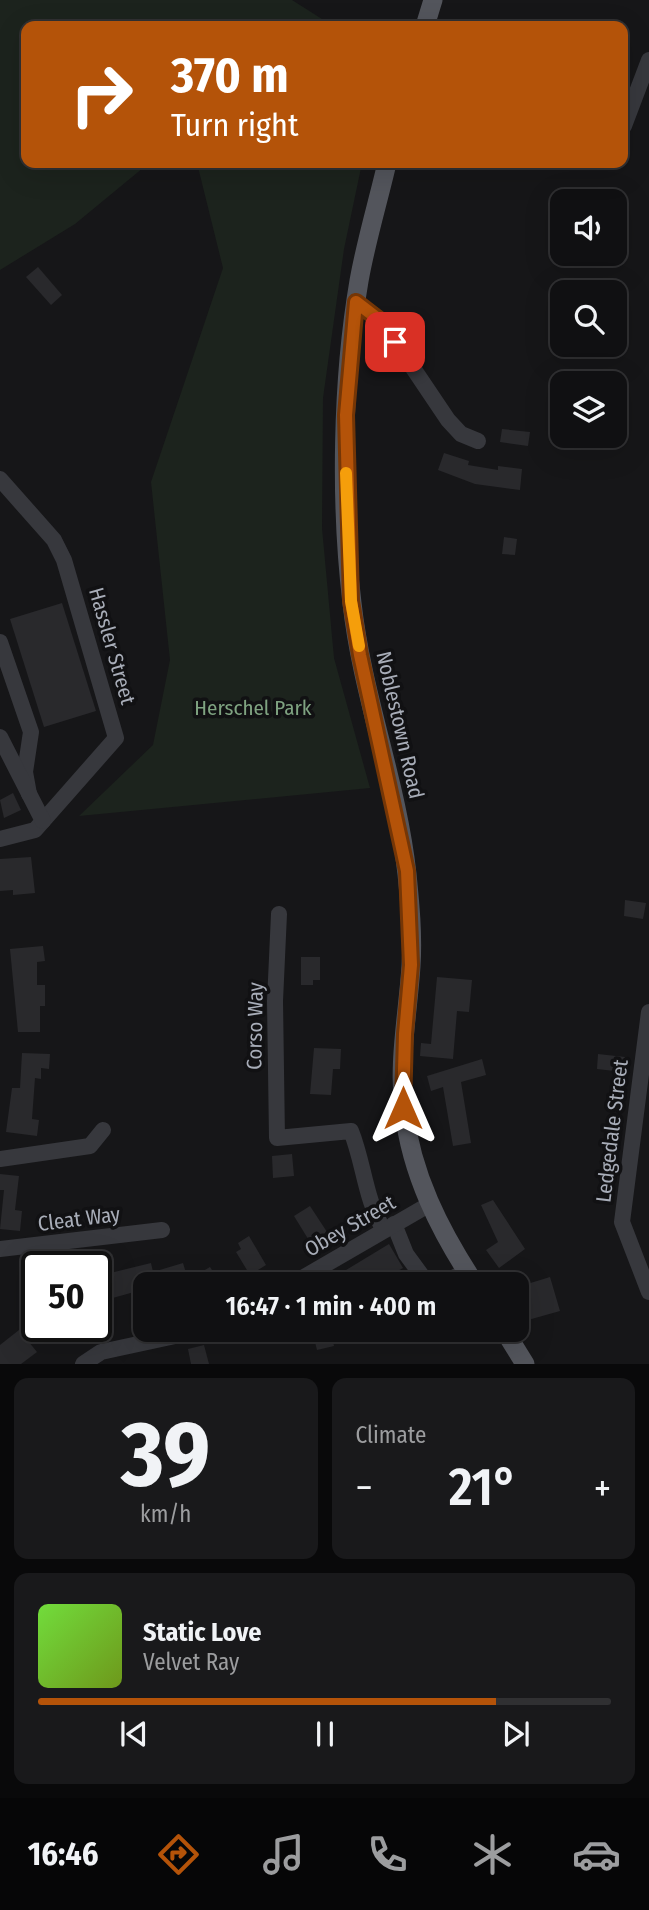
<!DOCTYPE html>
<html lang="en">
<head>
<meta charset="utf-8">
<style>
	:root { --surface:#101012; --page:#19191b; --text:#f1f3f6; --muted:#9c9d9f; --line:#303032; --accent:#b45309 }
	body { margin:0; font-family:"Fira Sans Condensed",sans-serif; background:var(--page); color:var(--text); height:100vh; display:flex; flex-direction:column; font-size:26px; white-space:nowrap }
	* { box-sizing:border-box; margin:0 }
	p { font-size:23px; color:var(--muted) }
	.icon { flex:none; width:38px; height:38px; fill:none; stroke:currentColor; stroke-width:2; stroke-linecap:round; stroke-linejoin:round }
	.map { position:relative; height:1364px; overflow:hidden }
	.panel { display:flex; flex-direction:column; gap:14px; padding:14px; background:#09090a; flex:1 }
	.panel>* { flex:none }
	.guide { position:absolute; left:21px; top:21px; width:607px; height:147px; border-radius:14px; box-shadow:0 7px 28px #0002,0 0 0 2px var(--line); background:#b45309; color:#fff; overflow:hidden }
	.tools { position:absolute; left:550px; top:189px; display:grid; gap:14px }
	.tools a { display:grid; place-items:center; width:77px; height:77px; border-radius:14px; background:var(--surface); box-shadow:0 7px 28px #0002,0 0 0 2px var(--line); font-size:35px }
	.speed { position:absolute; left:21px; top:1251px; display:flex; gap:14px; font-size:35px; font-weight:700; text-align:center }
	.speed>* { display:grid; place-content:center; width:91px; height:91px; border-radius:50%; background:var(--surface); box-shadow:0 7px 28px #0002,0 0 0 2px var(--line); line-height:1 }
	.speed .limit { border:4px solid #111; border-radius:10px; background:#fff; color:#111 }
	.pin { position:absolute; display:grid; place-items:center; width:60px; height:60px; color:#fff; margin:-30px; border-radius:14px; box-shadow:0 4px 10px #0006 }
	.me { position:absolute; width:77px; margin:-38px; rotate:0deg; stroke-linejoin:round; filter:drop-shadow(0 0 5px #0008) }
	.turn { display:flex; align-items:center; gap:24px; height:147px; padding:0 35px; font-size:32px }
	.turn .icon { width:91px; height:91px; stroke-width:2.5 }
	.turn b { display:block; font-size:49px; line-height:60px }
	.big { font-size:52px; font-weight:600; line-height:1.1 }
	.panel .widget { flex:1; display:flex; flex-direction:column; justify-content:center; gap:10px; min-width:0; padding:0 24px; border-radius:14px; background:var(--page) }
	.panel .dial { align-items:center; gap:0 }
	.dial b { font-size:91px; line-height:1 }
	.song { display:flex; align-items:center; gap:21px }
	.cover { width:84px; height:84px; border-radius:10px; background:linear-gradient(135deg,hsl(100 70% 55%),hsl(80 70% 35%)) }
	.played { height:7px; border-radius:4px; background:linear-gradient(90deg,var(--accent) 80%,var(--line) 80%) }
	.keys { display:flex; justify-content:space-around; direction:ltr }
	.heat { display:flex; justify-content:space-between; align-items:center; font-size:38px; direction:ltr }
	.panel .tiles { flex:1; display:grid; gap:14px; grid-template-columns:1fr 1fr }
	.widget:last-child { grid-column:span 2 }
	.trip { position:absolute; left:133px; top:1272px; width:396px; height:70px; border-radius:14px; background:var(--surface); box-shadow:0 7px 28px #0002,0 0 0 2px var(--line); font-weight:600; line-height:70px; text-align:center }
	.menu { display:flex; height:112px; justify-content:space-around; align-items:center; background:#060607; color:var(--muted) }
	.menu .icon { width:49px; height:49px }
	.menu .on { color:var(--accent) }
	.menu b { font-size:32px; color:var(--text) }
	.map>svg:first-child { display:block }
	.green { fill:#1c231d }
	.building { fill:#29292c }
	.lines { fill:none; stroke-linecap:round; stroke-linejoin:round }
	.minor { stroke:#37383d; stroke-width:16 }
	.major { stroke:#53555c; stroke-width:19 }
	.route-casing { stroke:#753606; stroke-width:18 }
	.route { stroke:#b45309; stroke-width:12 }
	.slow { stroke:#f59e0b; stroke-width:12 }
	.labels { text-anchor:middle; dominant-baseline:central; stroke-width:7; stroke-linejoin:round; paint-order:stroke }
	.street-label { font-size:21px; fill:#a8adb8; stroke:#111113 }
	.park-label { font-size:21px; fill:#7fa381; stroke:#111113 }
</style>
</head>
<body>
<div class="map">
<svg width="649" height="1364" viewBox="0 0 649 1364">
	<rect width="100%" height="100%" fill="#161618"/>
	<!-- green -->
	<g class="green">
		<polygon points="0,0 292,0 333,26 26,26 26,163 149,163 75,224 0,270"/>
		<polygon points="197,163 362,163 344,249 323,398 322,528 334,658 370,788 79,816 153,745 170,660 151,482 223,268"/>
	</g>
	<!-- building -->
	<g class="building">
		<polygon points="38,267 62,295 51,305 26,277"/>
		<polygon points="502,429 530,432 528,446 500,442"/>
		<polygon points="444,453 469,461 468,465 498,470 498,466 522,469 520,490 475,484 438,470"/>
		<polygon points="504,537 517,539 515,555 502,554"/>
		<polygon points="62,603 96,711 44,727 10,619"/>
		<polygon points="13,793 21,810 4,818 0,800"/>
		<polygon points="31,857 35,893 13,895 13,890 0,891 0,859"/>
		<polygon points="625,900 646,903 643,919 624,916"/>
		<polygon points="43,946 45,961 37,962 37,985 45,985 45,1006 40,1006 40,1032 18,1032 10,949"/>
		<polygon points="301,957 320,957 320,980 313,980 313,985 301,985"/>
		<polygon points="437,977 472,980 469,1012 457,1011 453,1059 420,1056 421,1043 431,1044"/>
		<polygon points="314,1048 341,1049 340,1069 333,1069 331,1095 310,1094"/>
		<polygon points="22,1053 50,1054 49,1069 41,1068 41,1079 35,1078 32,1119 39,1120 37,1136 6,1132 12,1088 20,1088"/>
		<polygon points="598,1054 625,1057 623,1072 597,1069"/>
		<polygon points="482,1059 486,1075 461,1082 471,1143 453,1146 443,1087 431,1091 427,1076"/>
		<polygon points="292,1154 294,1176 273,1178 272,1156"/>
		<polygon points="0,1174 19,1176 15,1210 22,1211 20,1231 0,1229 4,1190 0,1190"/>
		<polygon points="493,1200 525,1249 499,1268 486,1250 498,1242 481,1205"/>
		<polygon points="310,1206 327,1232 310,1242 294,1216"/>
		<polygon points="249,1236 266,1265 250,1275 236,1252 241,1249 238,1243"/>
		<polygon points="389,1244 403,1268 394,1273 401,1284 323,1284"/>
		<polygon points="151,1263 153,1272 183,1263 188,1280 210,1267 221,1284 145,1284 145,1289 109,1299 102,1275"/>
		<polygon points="550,1277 560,1311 528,1320 522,1299 528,1298 524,1285"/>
		<polygon points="19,1330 37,1352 21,1364 0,1364 0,1345"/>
		<polygon points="312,1330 330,1330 334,1346 317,1350"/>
		<polygon points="204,1345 209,1364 191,1364 188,1349"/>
	</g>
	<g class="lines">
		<!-- minor -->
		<g class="minor">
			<polyline points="624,126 649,60"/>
			<polyline points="356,302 382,322 448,420 461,434 478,441"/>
			<polyline points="0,479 54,540 64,560 116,738 35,830 0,839"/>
			<polyline points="0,642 31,732 25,772 29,794"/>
			<polyline points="0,737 43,821"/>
			<path d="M279 914 275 1001 277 1138 351 1131C364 1163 365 1200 384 1230"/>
			<polyline points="649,1012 622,1222 649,1292"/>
			<polyline points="0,1159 90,1146 103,1130"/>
			<polyline points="394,1224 406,1254 428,1284"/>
			<polyline points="0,1249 162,1230"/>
			<polyline points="292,1284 430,1204"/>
			<polyline points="442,1284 466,1271"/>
			<polyline points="83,1364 101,1352 203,1330"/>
		</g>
		<!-- major -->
		<g class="major">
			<polyline points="425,26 433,0"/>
			<path d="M387 163C378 202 366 241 359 281 342 380 340 503 352 603 362 695 397 782 407 874 410 904 413 935 411 966 408 1013 398 1062 404 1110 411 1174 440 1231 475 1284"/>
			<polyline points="504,1330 525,1364"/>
		</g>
	</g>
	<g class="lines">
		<!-- route casing -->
		<g class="route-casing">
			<polyline id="route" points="395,342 382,322 356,302 346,415 351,601 360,655 407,871 411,965 405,1034 403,1108"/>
		</g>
		<!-- route -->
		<use href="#route" class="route"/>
		<!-- slow -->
		<polyline class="slow" points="346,473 351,601 359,646"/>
	</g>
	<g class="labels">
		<!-- street labels -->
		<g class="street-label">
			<text transform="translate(112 646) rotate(74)">Hassler Street</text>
			<text transform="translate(400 725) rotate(77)">Noblestown Road</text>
			<text transform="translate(255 1026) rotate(-89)">Corso Way</text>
			<text transform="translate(612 1131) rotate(-83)">Ledgedale Street</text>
			<text transform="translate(79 1219) rotate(-7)">Cleat Way</text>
			<text transform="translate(350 1226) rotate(-30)">Obey Street</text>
		</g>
		<!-- park labels -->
		<g class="park-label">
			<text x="253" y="708">Herschel Park</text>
		</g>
	</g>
</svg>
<div class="tools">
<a><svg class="icon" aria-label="sound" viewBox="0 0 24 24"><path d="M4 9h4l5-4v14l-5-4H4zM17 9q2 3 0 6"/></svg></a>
<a><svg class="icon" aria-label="search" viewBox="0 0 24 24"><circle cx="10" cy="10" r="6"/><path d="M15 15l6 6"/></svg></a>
<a><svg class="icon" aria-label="layers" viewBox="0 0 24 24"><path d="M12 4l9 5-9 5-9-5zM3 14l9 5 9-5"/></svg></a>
</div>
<div class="speed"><div class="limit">50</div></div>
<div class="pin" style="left:395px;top:342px;background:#d93025"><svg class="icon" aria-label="arrive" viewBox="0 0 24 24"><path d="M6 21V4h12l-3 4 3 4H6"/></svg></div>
<svg class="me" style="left:403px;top:1108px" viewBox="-20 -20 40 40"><path d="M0-17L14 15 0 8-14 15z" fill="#b45309" stroke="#fff" stroke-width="4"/></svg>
<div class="trip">16:47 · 1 min · 400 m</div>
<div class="guide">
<div class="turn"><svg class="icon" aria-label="right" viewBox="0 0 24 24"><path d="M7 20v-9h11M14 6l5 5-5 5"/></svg><div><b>370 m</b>Turn right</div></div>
</div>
</div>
<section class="panel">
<div class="tiles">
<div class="widget dial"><b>39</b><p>km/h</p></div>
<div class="widget"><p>Climate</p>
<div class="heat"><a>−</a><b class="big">21°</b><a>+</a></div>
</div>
<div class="widget">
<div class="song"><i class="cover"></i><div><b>Static Love</b><p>Velvet Ray</p></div></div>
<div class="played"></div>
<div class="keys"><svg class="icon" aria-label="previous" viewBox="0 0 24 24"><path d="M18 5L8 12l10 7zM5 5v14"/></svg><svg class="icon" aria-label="pause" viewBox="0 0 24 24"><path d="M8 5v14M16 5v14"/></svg><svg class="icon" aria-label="next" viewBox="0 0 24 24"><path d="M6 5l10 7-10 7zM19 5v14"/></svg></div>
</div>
</div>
</section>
<nav class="menu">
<b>16:46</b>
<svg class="icon on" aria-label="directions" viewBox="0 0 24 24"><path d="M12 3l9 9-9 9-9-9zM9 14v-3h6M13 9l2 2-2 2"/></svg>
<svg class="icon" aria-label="music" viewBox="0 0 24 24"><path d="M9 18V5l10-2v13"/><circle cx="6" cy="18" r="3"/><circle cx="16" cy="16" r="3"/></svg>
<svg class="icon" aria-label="phone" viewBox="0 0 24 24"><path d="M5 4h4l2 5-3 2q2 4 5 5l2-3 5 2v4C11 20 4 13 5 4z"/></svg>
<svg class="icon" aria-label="climate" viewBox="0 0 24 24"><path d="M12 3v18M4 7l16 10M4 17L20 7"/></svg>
<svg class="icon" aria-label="car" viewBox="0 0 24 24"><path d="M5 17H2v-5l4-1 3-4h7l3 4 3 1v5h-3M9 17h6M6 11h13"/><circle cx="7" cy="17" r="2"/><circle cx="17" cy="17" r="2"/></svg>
</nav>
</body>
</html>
